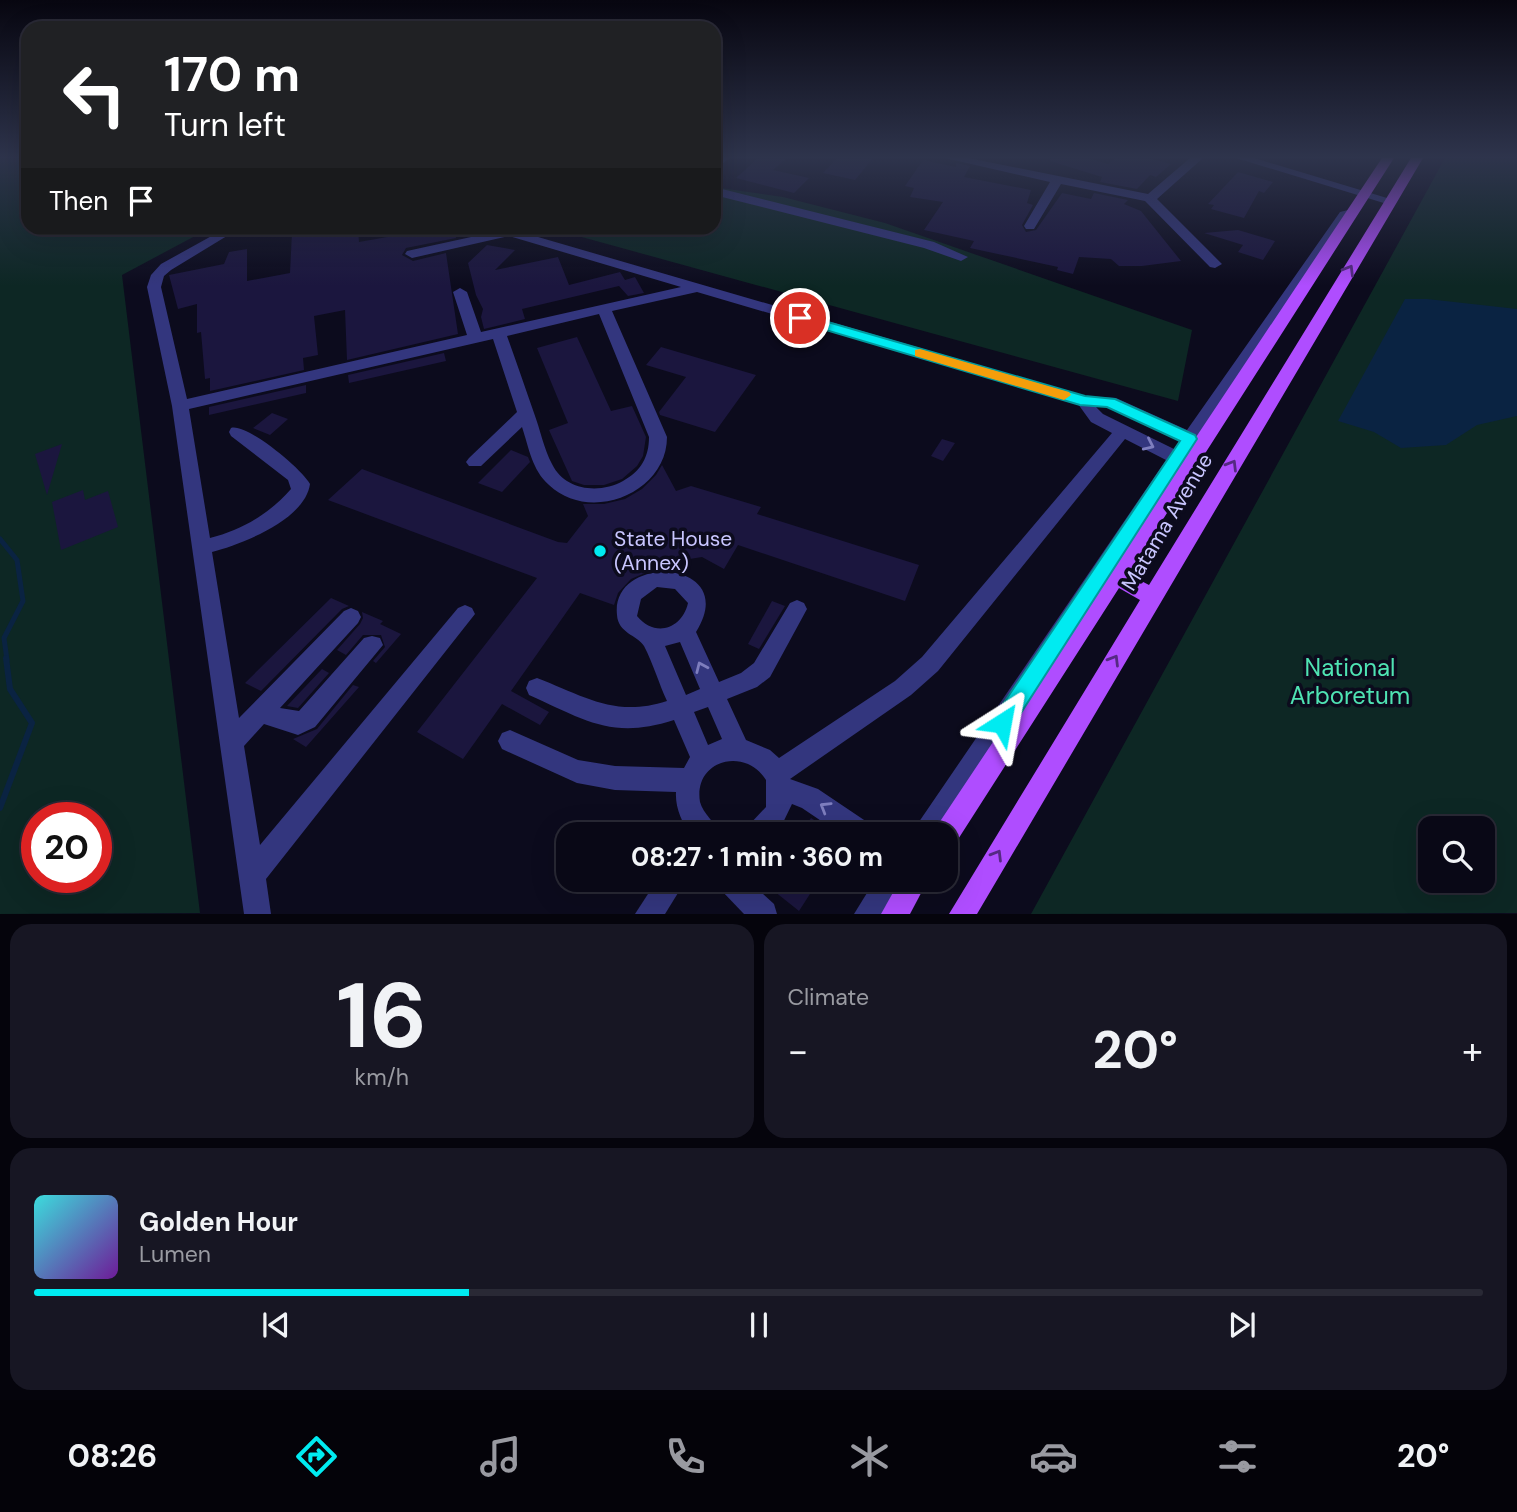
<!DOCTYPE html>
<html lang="en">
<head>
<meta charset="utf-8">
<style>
	:root { --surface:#090816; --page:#171623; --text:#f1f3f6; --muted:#999aa1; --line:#292935; --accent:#00ebf1 }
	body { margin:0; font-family:"DM Sans",sans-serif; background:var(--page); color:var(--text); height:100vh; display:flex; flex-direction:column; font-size:26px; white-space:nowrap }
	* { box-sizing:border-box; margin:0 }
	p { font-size:23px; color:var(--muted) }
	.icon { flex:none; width:38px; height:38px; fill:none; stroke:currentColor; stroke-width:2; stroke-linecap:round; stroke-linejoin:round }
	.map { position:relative; height:914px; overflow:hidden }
	.details { display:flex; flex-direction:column; gap:10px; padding:10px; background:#05040c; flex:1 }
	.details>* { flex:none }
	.top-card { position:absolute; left:21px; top:21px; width:700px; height:214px; border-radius:21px; box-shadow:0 7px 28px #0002,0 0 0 2px var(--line); background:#202124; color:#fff; overflow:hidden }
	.controls { position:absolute; left:1418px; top:816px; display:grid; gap:14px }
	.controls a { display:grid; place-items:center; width:77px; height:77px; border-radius:14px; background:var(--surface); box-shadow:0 7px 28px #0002,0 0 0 2px var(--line); font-size:35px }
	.speed { position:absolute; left:21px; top:802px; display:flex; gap:14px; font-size:35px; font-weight:700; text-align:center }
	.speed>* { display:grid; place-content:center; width:91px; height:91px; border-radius:50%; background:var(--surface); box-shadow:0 7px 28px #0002,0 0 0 2px var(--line); line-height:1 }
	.speed .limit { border:10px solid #d22; background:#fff; color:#111 }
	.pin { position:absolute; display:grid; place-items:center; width:60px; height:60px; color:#fff; margin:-30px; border:4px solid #fff; border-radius:50%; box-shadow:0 2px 7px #0007 }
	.me { position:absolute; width:77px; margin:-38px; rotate:34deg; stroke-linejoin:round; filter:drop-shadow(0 0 5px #0008) }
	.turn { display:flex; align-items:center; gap:24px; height:147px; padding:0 28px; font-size:32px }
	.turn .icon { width:91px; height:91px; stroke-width:2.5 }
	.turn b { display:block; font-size:49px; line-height:60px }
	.then { display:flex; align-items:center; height:66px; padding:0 28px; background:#0003; gap:14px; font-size:26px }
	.big { font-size:52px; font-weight:700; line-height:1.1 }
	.details .widget { flex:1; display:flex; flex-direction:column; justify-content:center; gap:10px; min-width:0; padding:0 24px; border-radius:21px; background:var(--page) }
	.details .dial { align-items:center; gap:0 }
	.dial b { font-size:91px; line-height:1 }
	.song { display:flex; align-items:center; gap:21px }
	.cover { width:84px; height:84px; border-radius:10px; background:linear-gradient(135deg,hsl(180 70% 55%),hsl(280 70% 35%)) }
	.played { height:7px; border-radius:4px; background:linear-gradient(90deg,var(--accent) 30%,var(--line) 30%) }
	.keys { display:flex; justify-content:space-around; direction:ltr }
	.heat { display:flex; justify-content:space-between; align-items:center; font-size:38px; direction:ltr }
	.details .tiles { flex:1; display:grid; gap:10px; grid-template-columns:1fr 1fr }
	.widget:last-child { grid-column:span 2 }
	.trip { position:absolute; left:556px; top:822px; width:402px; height:70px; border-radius:21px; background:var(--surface); box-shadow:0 7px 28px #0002,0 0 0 2px var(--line); font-weight:700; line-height:70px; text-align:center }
	.menu { display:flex; height:112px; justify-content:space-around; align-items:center; background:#040309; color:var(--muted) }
	.menu .icon { width:49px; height:49px }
	.menu .on { color:var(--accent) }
	.menu b { font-size:32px; color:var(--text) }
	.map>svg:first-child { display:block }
	.green { fill:#0d2724; fill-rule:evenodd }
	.water { fill:#0a2342 }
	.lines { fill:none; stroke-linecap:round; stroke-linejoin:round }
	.stream-far1 { stroke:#0a2342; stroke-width:5 }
	.stream { stroke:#0a2342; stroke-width:6 }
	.building { fill:#1b163e }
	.minor { fill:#33367e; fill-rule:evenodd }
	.major { fill:#af4dff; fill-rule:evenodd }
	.oneway { stroke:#552983 }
	.oneway2 { stroke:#7e7ebe }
	.route { fill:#00ebf1; stroke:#00999d; stroke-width:2 }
	.slow { fill:#f59e0b }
	.poi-dot { fill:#00ebf1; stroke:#0c0b1d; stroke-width:2.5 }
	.labels { text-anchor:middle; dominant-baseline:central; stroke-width:7; stroke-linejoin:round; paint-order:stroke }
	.street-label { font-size:21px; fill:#c9c6ff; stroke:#0c0b1d }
	.poi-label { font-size:21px; fill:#c9c6ff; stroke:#0c0b1d; text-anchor:start }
	.near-park-label { font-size:24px; fill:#4fe3b3; stroke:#0c0b1d }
</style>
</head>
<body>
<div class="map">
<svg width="1517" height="914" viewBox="0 0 1517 914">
	<rect width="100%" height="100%" fill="#0c0b1d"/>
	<!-- green -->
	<g class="green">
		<path d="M0 158H28V228H210L122 275 200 913 0 914ZM37 817H96V877H37Z"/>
		<path d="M1445 158H1517V913L1031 914ZM1430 828H1482V880H1430Z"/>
		<polygon points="714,187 783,197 885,223 1192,330 1178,401 549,228 714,228"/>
	</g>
	<!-- water -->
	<polygon class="water" points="1405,299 1427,299 1517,309 1517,416 1477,425 1446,445 1401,448 1374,432 1338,421"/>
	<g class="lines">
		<!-- stream-far1 -->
		<polyline class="stream-far1" points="0,539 17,560 23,601 4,638 7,660"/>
		<!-- stream -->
		<polyline class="stream" points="0,808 32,723 10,689 6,658"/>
	</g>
	<!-- building -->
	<g class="building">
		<polygon points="758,158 787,158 773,170 809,178 794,193 736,178"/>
		<polygon points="837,158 873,158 855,180 823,173"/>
		<polygon points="1050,158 1087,158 1108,164 1116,158 1148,158 1171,164 1156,177 1150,175 1137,189 1100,182 1102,177 1050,161"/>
		<polygon points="923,160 956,167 956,163 970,166 964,177 1031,190 1027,203 1033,205 1022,225 1026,232 1036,230 1062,193 1091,199 1094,193 1128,200 1124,204 1141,211 1181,261 1142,266 1119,266 1111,259 1079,257 1073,274 1057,270 1058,267 970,248 974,241 924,230 943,202 910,197 914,188 905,186"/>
		<polygon points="1238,172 1273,182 1264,193 1259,191 1244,218 1211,209 1214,205 1208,204"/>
		<polygon points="316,228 358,228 359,242 438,228 454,228 456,238 406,248 402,255 413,261 446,253 458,334 347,360 345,310 314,316 318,355 303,358 304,370 210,391 210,378 205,379 201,332 197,333 197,304 178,309 169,275 224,264 229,252 247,249 247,281 290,273 292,232"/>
		<polygon points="1238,230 1275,241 1263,260 1238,252 1243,245 1204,233"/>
		<polygon points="487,245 515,250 495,270 558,257 569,285 620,272 625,280 635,277 644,293 628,296 619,286 522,309 525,319 484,329 481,317 483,309 476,295 468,263"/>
		<polygon points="577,337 611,411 632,406 646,437 643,456 637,466 622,479 604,485 584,485 572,481 549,430 568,423 537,348"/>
		<polygon points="661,347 756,375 715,432 660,415 659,412 686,377 646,365"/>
		<polygon points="444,353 446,361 349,383 348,375"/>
		<polygon points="306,385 306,393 209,415 209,407"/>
		<polygon points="272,413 288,419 270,435 253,428"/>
		<polygon points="942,439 955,443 943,461 931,456"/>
		<polygon points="62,444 47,495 35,454"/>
		<polygon points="511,450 528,457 530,462 502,492 478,483"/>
		<polygon points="662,465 676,491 691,486 761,507 757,514 919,565 905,601 738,545 724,569 702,557 671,562 631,579 618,593 614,605 580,593 511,691 549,712 540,725 502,704 463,759 417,732 537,578 328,500 362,469 558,542 567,543 588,516 583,504 604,504 625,499 642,489 656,475"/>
		<polygon points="83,490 85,500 108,491 118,527 61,550 52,502"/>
		<polygon points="331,598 349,606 342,609 261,691 245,683"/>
		<polygon points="772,601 785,606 759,649 748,644"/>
		<polygon points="362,612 383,621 380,624 401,634 376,663 373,661 385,647 381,635 363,635 346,655 337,650 360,624 363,618"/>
		<polygon points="322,669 329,673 298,708 287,706"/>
		<polygon points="353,685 359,687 306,747 293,739 317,729"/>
		<polygon points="811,818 825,827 819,835 799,835"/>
		<polygon points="760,880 819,880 799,911"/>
	</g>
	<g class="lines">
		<!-- minor -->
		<g class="minor">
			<polygon points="717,158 730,158 714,170 714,161"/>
			<polygon points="945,158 968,158 1148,194 1190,158 1203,158 1157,199 1222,264 1215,268 1210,267 1145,201 1061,184 1034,229 1026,229 1024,226 1050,182"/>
			<polygon points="1236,158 1254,158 1397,201 1387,204"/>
			<polygon points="714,187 934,242 968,257 961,261 924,248 714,195"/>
			<path d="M1352 209 1358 213 1348 218 1200 436 1010 731 938 835H910L1166 460 1125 439 938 671 911 695 790 779 818 789 873 826 877 835H842L802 808 792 804 777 835H744L748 826 766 807V780C745 746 693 760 700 802 703 814 716 823 721 835H691C682 823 675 807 676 792L615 790 577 783 502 749 498 741 502 733 510 730 578 760 615 766 684 768 690 757 674 720C612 740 585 720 529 695L526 688 529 681 537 678C584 696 615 718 667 701 659 684 653 663 644 646 637 635 618 633 617 615 610 552 742 559 696 632L719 682 741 673 754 663 790 603 797 600 804 603 807 609 770 677 757 687 727 699 746 740 770 750 779 758 895 681 922 657 1112 433 1091 422 1078 404 697 292 612 311 667 437C667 493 590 524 549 485 532 470 529 448 522 427L481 466H469L466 462 469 458 517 412 493 339 189 409 210 538C242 530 269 514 291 489L288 480 231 436 229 432 231 428C247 423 302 469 310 484 305 520 242 544 212 552L239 718 344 611 351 608 358 611 361 617 358 623 280 708 299 711 364 638 372 636 380 638 383 645 315 727 298 735 264 724 244 746 260 845 458 608 465 605 472 608 475 614 266 879 271 914H244L172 406 147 287 151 275 161 264 226 228H240L171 270 164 276 161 287 187 399 467 335 453 292 460 288 467 292 481 332 681 287 509 236 412 258 405 254 407 251 494 232 489 228H507L1085 396 1116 398 1187 430 1340 212ZM599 314 649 437C649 457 641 471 623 481 600 494 565 491 552 464 544 449 540 429 534 413 525 387 516 361 507 336ZM1096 407H1107L1180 440 1174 449 1103 414ZM657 587 675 589 688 603C682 629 655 638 637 616L641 599ZM680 642 700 689 686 695 665 646ZM708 707 722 739 708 745 694 712Z"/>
			<polygon points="657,880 686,880 665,914 635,914"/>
			<polygon points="716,880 748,880 774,904 777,914 744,914 720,889"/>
			<polygon points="875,880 904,880 884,914 854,914"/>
		</g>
		<!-- major -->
		<g class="major">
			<polygon points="1382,158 1394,158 1128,574 1149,585 1411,158 1423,158 977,914 949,914 1140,600 1119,588 955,844 947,847 947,835 933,835 937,826"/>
			<polygon points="900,880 928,880 910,914 881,914"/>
		</g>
	</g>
	<!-- one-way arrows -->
	<defs><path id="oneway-chevron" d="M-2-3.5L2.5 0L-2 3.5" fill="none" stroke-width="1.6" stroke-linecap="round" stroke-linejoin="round" transform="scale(1.75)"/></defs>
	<g class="oneway">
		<use href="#oneway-chevron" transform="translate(1349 270) rotate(-59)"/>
		<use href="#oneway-chevron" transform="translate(1232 465) rotate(-59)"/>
		<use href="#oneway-chevron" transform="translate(1114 660) rotate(-59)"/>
		<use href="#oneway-chevron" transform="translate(997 855) rotate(-59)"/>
	</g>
	<g class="oneway2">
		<use href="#oneway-chevron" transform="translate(1149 445) rotate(25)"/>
		<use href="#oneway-chevron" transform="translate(701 667) rotate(-114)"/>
		<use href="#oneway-chevron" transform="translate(825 807) rotate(-149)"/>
	</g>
	<!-- sky -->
	<linearGradient id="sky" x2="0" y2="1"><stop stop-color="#070610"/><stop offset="0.55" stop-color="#2e344c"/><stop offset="1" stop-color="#2e344c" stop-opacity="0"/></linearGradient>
	<rect width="1517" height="286" fill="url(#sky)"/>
	<!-- route -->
	<polygon class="route" points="800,314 1085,396 1115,399 1195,435 1197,439 1010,730 1002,733 995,730 992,723 995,716 1180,441 1107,407 1080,405 795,321 793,318"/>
	<!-- slow -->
	<polygon class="slow" points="920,349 1069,392 1071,395 1064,400 915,356 915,350"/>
	<!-- markers -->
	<circle class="poi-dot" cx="600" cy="551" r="7"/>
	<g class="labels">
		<!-- street labels -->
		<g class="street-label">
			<text transform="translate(1167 522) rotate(-59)">Matama Avenue</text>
		</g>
		<!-- poi labels -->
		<g class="poi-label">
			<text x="614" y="539">State House<tspan x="614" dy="24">(Annex)</tspan></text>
		</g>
		<!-- near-park labels -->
		<g class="near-park-label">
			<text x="1350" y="667">National<tspan x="1350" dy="28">Arboretum</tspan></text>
		</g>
	</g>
</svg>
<div class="controls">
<a><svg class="icon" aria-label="search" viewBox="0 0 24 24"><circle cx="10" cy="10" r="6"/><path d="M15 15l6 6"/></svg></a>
</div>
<div class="speed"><div class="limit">20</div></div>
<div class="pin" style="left:800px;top:318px;background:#d93025"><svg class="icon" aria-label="arrive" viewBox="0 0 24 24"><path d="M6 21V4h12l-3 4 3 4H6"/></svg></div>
<svg class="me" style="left:1002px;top:723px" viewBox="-20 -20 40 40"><path d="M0-17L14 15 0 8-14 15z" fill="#00ebf1" stroke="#fff" stroke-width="4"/></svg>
<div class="trip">08:27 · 1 min · 360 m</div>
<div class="top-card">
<div class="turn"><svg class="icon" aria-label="left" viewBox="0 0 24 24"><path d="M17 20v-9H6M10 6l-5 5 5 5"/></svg><div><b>170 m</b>Turn left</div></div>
<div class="then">Then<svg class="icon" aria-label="arrive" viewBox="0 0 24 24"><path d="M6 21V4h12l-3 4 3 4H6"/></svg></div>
</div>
</div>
<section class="details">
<div class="tiles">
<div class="widget dial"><b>16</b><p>km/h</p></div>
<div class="widget"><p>Climate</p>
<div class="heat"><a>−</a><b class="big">20°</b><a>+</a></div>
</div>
<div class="widget">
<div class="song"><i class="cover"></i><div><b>Golden Hour</b><p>Lumen</p></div></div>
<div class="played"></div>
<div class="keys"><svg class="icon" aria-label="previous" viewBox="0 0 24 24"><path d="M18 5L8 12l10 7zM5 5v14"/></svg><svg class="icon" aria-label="pause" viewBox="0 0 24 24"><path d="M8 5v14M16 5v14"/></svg><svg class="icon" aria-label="next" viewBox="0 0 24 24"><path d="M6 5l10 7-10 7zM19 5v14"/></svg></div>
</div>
</div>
</section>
<nav class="menu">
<b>08:26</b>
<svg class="icon on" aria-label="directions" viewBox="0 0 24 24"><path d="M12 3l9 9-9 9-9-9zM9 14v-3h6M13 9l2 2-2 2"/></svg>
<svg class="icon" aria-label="music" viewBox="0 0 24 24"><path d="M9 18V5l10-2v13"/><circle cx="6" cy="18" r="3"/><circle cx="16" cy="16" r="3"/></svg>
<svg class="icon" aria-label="phone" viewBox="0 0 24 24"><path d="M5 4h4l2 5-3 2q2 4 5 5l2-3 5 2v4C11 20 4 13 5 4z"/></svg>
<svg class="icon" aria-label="climate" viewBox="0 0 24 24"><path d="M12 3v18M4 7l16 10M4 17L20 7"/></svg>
<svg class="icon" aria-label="car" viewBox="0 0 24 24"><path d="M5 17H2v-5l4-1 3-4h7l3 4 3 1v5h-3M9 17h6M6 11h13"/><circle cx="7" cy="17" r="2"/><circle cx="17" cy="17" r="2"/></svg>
<svg class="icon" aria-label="filters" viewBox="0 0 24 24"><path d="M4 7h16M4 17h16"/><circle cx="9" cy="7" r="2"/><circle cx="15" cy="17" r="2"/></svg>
<b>20°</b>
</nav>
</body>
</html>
